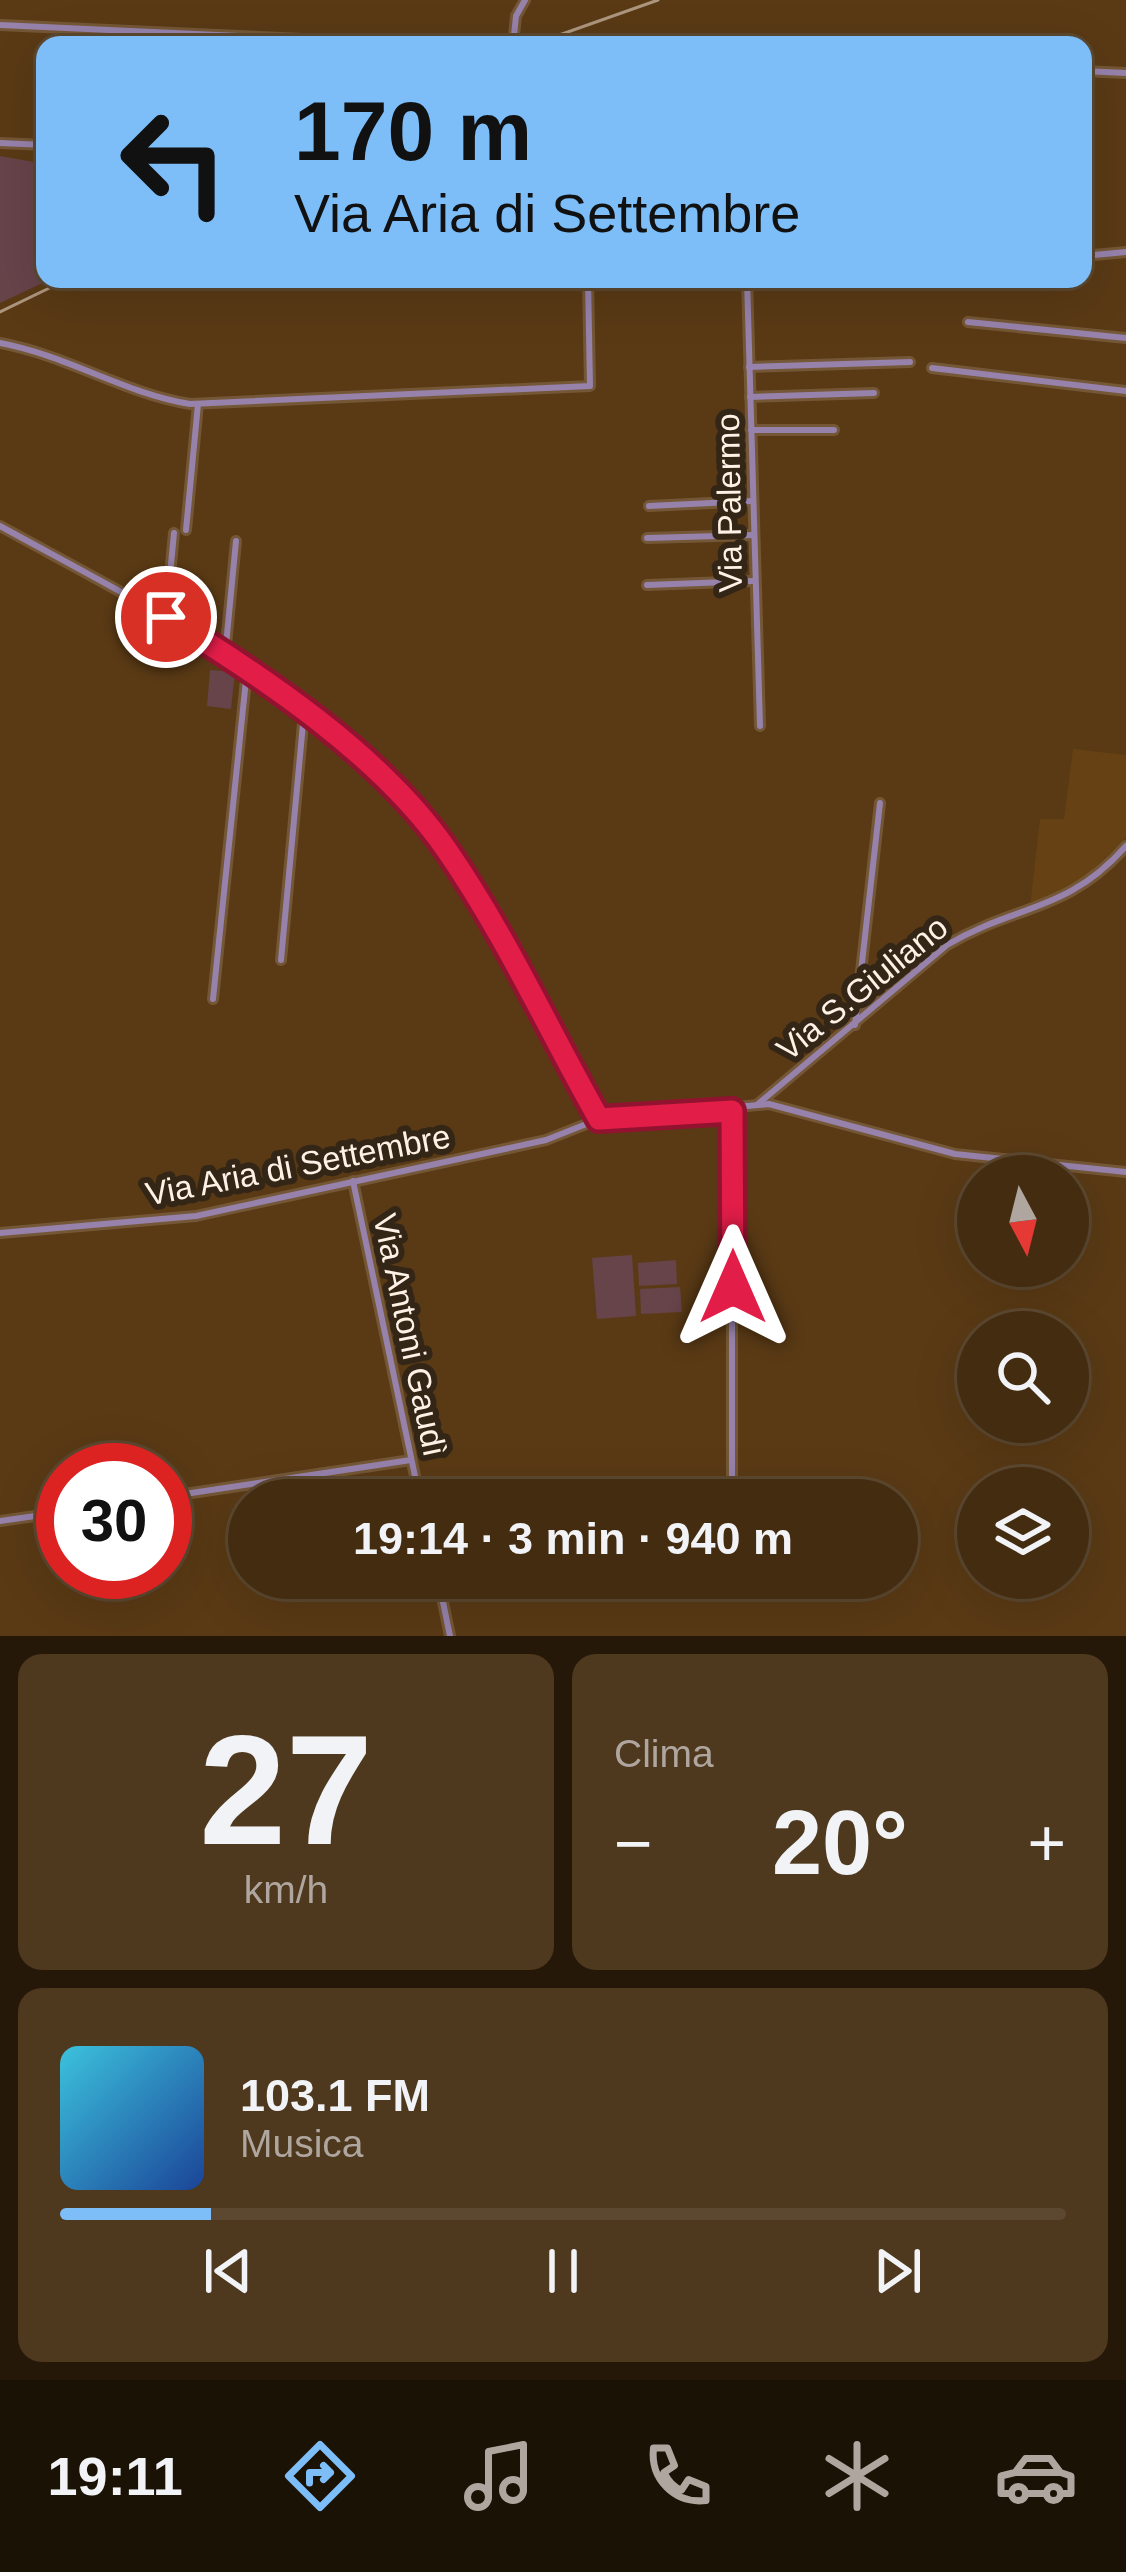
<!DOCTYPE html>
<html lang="it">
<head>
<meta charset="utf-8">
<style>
	:root { --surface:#442c10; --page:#4e381e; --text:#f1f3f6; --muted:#afa79f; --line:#5c4830; --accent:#7dbef9 }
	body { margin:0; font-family:Arial,sans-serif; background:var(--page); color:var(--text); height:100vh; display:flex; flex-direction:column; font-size:45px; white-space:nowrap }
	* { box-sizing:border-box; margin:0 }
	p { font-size:39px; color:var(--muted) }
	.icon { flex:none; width:66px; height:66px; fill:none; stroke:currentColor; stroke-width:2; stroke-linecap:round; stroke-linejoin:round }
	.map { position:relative; height:1636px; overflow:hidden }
	.drawer { display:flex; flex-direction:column; gap:18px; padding:18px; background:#251809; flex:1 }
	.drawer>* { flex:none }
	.banner { position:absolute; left:36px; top:36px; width:1056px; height:252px; border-radius:24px; box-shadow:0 12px 48px #0002,0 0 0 3px var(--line); background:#7dbef9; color:#111; overflow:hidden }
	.needle { width:78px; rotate:173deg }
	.controls { position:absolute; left:957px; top:1155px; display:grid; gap:24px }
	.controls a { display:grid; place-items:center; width:132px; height:132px; border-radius:50%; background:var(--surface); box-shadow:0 12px 48px #0002,0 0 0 3px var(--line); font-size:60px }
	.speed { position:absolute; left:36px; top:1443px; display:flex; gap:24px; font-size:60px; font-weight:700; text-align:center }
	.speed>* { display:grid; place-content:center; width:156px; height:156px; border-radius:50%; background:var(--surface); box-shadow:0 12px 48px #0002,0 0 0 3px var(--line); line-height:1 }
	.speed .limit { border:18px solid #d22; background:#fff; color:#111 }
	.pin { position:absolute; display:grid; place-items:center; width:102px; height:102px; color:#fff; margin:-51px; border:6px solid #fff; border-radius:50%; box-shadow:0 3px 12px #0007 }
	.me { position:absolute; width:132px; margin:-66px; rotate:0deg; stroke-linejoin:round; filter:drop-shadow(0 0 9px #0008) }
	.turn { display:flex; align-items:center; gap:42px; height:252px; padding:0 60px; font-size:54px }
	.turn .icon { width:156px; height:156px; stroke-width:2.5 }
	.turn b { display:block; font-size:84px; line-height:102px }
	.big { font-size:90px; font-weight:800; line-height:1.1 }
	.drawer .card { flex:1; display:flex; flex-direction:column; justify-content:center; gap:18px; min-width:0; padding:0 42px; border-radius:24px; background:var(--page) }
	.drawer .dial { align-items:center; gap:0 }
	.dial b { font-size:156px; line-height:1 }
	.song { display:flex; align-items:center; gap:36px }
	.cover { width:144px; height:144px; border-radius:18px; background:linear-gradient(135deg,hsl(190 70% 55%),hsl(220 70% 35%)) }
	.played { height:12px; border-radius:6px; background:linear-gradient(90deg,var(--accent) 15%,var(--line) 15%) }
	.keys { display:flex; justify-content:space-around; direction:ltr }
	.heat { display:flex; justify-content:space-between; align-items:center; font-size:66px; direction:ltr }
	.drawer .tiles { flex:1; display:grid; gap:18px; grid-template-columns:1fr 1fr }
	.card:last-child { grid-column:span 2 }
	.trip { position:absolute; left:228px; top:1479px; width:690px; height:120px; border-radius:60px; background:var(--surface); box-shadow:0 12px 48px #0002,0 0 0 3px var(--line); font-weight:800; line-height:120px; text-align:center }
	.dock { display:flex; height:192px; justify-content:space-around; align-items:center; background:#1b1206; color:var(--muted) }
	.dock .icon { width:84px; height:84px }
	.dock .current { color:var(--accent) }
	.dock b { font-size:54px; color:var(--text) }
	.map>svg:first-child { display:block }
	.built { fill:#664113 }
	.green { fill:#67434a }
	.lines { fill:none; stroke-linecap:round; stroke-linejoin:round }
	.street-casing { stroke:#745736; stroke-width:12 }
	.street { stroke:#9682ab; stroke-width:6 }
	.rail { stroke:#ad967e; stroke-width:3 }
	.route-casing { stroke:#92132f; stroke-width:30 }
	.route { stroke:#e11d48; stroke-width:21 }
	.labels { text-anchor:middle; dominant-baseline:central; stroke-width:12; stroke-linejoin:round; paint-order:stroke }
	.street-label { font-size:33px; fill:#fef1e6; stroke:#342616 }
</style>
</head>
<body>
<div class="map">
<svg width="1126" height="1636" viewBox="0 0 1126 1636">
	<rect width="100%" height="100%" fill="#5a3a15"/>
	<!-- built -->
	<polygon class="built" points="1073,749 1126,755 1126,838 1072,889 1030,907 1040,819 1064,819"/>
	<!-- green -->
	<g class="green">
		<polygon points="0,156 45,164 45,279 51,279 0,303"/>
		<polygon points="210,670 235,672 231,709 207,706"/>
		<polygon points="632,1255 636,1316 597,1319 592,1258"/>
		<polygon points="676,1260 677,1284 639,1286 638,1263"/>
		<polygon points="680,1287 682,1312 641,1314 640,1289"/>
	</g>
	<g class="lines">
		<!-- street casing -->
		<g class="street-casing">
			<g id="street">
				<polyline points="0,25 435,45"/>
				<polyline points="513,45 516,16 525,0"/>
				<polyline points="1083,71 1126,73"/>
				<polyline points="0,143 45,145"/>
				<polyline points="1083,256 1126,252"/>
				<polyline points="747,279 760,726"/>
				<polyline points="968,322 1126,338"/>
				<path d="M0 343C69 356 123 393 190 404L590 386 588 279"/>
				<polyline points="749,367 910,362"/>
				<polyline points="932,368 1126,391"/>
				<polyline points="750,397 874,393"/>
				<polyline points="751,430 834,430"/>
				<polyline points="649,506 752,501"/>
				<path d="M0 526C155 611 332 697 441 842 506 927 545 1028 599 1119"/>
				<polyline points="186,530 198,404"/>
				<polyline points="647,538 754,535"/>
				<polyline points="647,585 754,581"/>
				<polyline points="166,617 174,533"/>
				<polyline points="225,655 236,541"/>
				<polyline points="281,960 304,713"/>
				<polyline points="213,999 247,670"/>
				<polyline points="855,1025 880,803"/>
				<path d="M758 1104 947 945C1016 904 1067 913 1126 846"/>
				<polyline points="732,1111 732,1500"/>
				<polyline points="353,1181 420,1500"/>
				<polyline points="0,1233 196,1216 546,1140 599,1119 769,1104 955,1154 1126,1172"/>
				<polyline points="165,1497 411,1460"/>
				<polyline points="0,1521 63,1512"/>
				<polyline points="438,1578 450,1636"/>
			</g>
		</g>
		<!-- street -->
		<use href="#street" class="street"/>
		<!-- rail -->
		<g class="rail">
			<polyline points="531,45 658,0"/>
			<polyline points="0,312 68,279"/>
		</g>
	</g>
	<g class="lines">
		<!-- route casing -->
		<g class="route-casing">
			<path id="route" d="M166 617C262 676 381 755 446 849 505 934 548 1029 599 1119L732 1111 733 1287"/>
		</g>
		<!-- route -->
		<use href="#route" class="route"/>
	</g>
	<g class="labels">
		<!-- street labels -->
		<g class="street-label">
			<text transform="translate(729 503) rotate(-91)">Via Palermo</text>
			<text transform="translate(862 988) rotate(-39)">Via S.Giuliano</text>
			<text transform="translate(298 1165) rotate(-11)">Via Aria di Settembre</text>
			<text transform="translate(410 1335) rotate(78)">Via Antoni Gaudì</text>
		</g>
	</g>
</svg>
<div class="controls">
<a><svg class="needle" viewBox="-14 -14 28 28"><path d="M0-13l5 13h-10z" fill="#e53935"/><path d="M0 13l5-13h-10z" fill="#afa79f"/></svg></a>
<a><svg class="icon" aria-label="search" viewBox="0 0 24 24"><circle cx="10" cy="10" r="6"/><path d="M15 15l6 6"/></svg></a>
<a><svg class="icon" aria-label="layers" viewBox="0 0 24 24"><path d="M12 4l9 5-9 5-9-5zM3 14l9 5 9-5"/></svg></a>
</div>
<div class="speed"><div class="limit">30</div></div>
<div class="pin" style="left:166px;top:617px;background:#d93025"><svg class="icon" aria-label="arrive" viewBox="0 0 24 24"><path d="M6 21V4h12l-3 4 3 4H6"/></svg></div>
<svg class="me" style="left:733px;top:1287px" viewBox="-20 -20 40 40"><path d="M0-17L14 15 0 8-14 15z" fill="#e11d48" stroke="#fff" stroke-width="4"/></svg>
<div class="trip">19:14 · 3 min · 940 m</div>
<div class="banner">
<div class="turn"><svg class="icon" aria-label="left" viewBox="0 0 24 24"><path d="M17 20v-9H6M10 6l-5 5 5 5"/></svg><div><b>170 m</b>Via Aria di Settembre</div></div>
</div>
</div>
<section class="drawer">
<div class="tiles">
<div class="card dial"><b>27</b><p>km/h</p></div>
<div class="card"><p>Clima</p>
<div class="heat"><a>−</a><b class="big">20°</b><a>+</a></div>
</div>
<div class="card">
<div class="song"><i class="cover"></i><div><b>103.1 FM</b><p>Musica</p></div></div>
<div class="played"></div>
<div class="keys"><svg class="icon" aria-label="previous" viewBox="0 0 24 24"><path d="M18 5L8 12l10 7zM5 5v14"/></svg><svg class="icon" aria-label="pause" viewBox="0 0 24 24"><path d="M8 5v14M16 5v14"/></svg><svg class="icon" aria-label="next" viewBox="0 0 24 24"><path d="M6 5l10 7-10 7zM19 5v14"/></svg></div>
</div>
</div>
</section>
<nav class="dock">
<b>19:11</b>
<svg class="icon current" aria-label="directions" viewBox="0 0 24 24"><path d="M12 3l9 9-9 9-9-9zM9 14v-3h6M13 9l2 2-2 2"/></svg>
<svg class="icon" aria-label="music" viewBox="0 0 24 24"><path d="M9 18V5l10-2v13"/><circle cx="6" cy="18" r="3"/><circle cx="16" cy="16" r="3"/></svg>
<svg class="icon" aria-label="phone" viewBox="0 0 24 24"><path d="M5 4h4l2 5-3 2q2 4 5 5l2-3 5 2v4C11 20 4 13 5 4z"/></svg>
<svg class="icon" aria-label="climate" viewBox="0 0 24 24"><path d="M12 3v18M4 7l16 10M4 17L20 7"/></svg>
<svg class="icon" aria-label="car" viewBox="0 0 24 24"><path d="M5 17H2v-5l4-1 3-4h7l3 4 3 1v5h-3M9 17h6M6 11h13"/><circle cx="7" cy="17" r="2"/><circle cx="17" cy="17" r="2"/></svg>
</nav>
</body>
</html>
